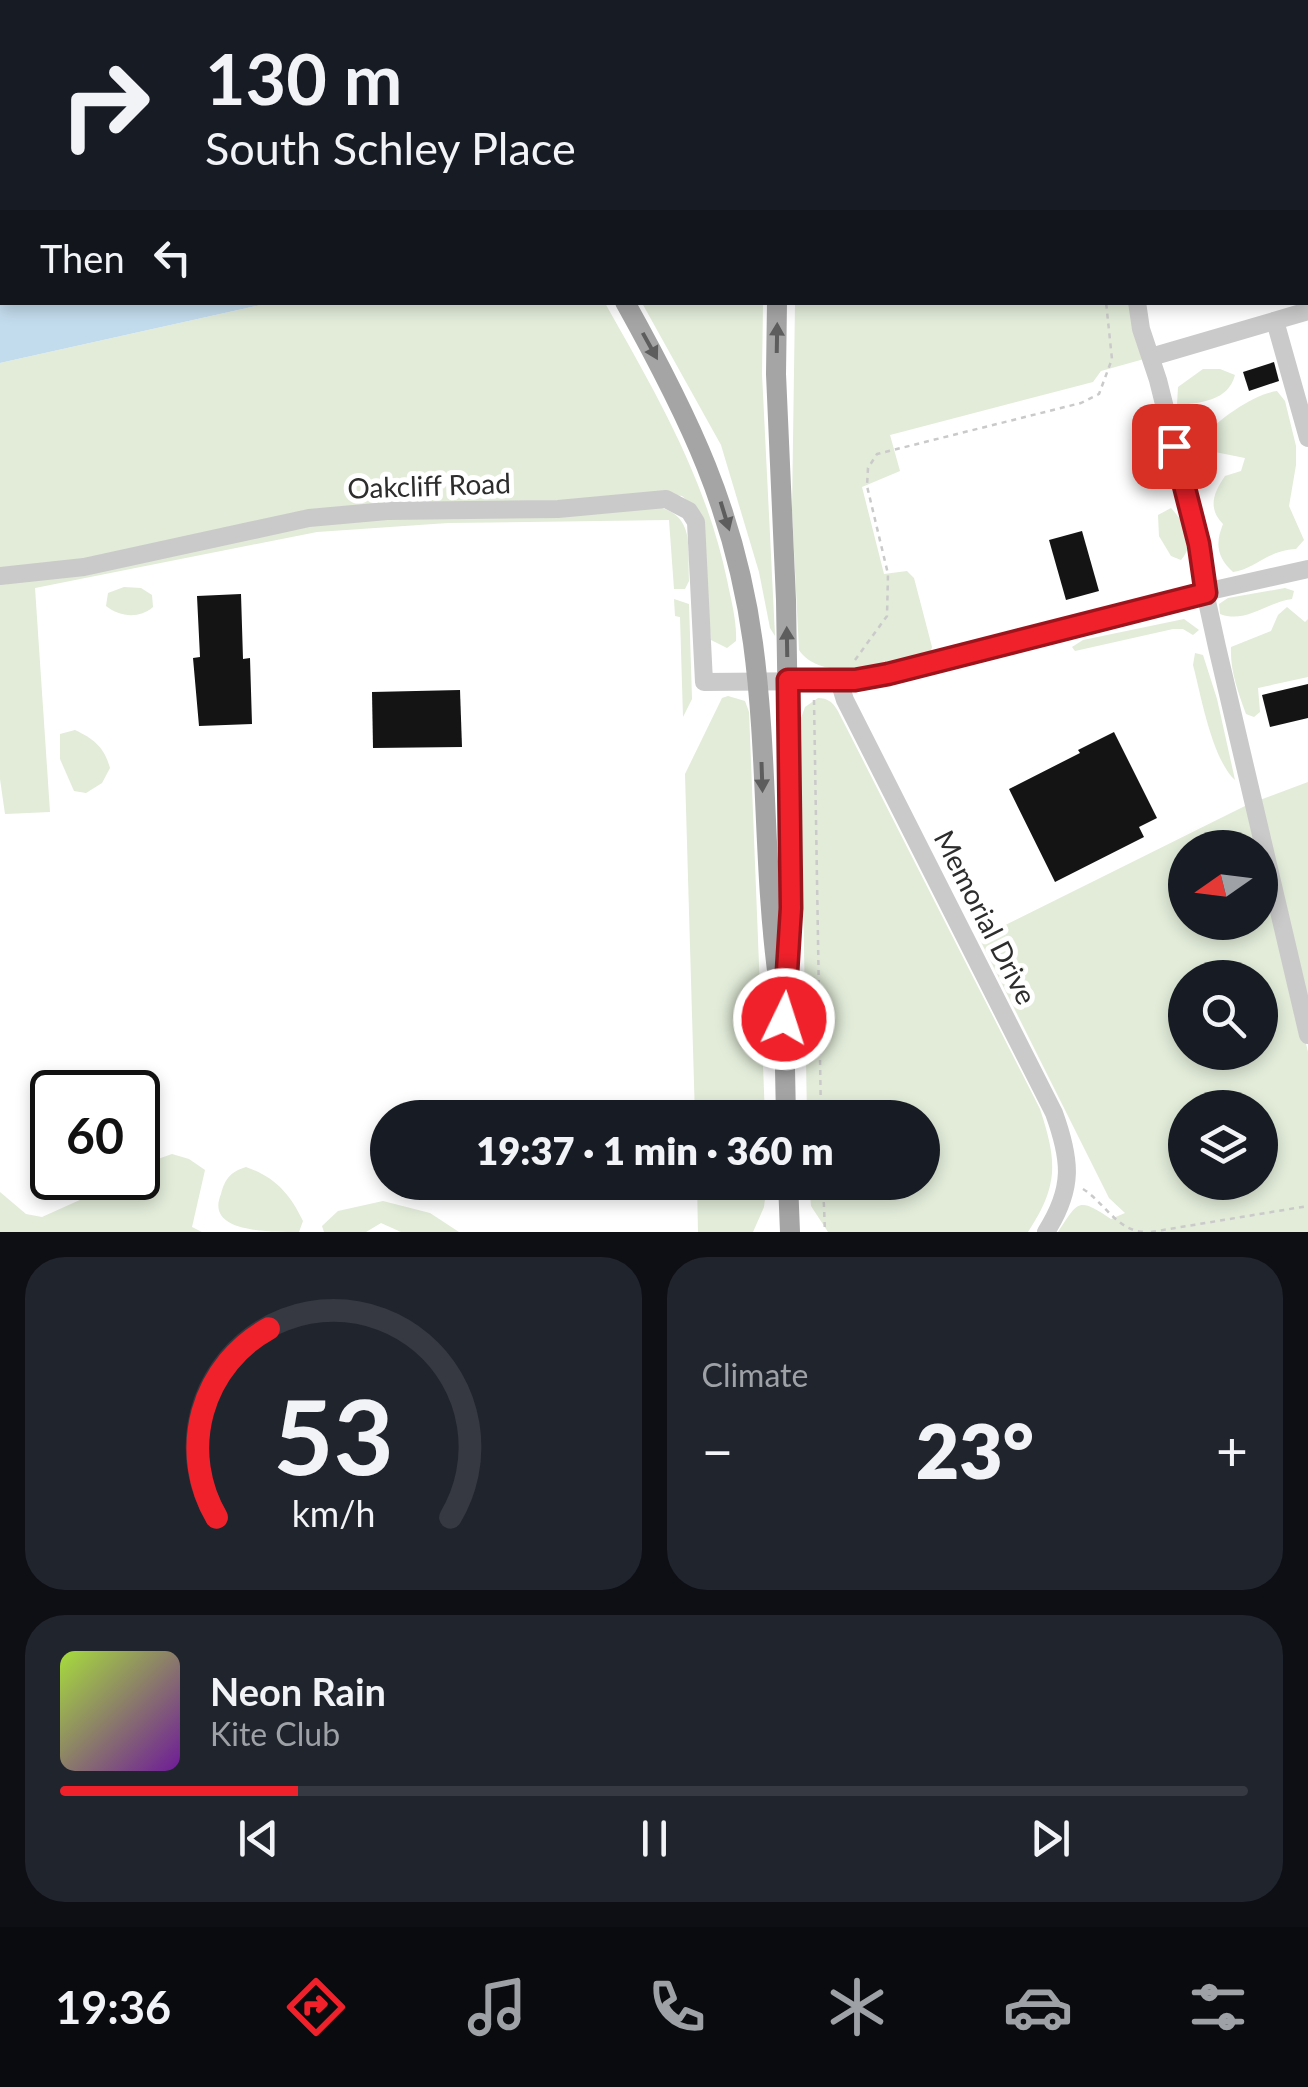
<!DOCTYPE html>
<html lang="en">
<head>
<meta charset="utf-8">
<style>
	:root { --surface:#171b24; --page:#20242c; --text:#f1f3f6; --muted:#9ea1a6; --line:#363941; --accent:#f1212b }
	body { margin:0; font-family:Lato,sans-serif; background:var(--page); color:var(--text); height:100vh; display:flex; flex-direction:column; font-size:38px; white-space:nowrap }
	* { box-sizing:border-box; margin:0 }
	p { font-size:32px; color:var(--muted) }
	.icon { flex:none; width:55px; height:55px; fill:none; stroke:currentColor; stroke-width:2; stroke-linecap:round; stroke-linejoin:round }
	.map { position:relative; height:1232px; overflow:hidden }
	.details { display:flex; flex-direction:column; gap:25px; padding:25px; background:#0d0f14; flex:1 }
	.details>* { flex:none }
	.guide { position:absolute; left:0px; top:0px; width:1310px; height:305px; box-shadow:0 5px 15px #0003; background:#171b24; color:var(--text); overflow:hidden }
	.needle { width:65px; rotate:256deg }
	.controls { position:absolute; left:1168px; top:830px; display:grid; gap:20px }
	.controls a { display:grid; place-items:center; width:110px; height:110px; border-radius:50%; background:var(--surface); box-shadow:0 5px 15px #0003; font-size:50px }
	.speed { position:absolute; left:30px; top:1070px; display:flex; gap:20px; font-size:50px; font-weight:700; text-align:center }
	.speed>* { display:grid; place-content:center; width:130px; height:130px; border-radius:50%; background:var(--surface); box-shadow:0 5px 15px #0003; line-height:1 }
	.speed .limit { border:5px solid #111; border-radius:15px; background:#fff; color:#111 }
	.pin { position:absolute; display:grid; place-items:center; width:85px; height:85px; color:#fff; margin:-42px; border-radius:20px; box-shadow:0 5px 15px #0006 }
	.me { position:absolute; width:110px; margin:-55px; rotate:4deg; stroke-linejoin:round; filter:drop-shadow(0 0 8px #0008) }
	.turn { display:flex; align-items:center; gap:35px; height:210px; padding:0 40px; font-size:45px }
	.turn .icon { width:130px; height:130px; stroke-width:2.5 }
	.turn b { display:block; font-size:70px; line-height:85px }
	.then { display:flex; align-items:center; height:95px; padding:0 40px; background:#0003; gap:20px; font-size:38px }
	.big { font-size:75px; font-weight:800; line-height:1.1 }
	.details .widget { flex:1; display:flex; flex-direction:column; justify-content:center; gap:15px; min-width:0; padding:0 35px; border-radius:40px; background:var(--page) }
	.details .dial { align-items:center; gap:0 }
	.dial svg { height:260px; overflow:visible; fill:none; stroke:var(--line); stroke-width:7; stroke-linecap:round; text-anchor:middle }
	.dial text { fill:var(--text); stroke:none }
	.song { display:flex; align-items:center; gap:30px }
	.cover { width:120px; height:120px; border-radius:15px; background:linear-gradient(135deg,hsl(80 70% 55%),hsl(280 70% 35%)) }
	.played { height:10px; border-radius:5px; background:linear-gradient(90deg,var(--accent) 20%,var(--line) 20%) }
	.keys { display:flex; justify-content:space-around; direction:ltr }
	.heat { display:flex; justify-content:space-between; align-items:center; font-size:55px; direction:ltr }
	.details .tiles { flex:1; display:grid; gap:25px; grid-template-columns:1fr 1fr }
	.widget:last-child { grid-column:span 2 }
	.trip { position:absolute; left:370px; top:1100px; width:570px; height:100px; border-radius:50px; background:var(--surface); box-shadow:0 5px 15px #0003; font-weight:800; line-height:100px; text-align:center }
	.dock { display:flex; height:160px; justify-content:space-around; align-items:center; background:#090b0e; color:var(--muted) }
	.dock .icon { width:70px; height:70px }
	.dock .on { color:var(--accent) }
	.dock b { font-size:45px; color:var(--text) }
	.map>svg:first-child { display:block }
	.green { fill:#e2ecd9; fill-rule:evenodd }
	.water { fill:#c3dced }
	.building { fill:#141414 }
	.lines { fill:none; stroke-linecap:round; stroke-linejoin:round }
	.path { stroke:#cacaca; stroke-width:2.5; stroke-dasharray:5 5; stroke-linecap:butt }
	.minor { stroke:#cacaca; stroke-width:18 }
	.major { stroke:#a5a5a5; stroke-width:20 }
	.oneway { fill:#5d5d5d }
	.route-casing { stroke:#9d151c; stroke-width:25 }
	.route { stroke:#f1212b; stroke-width:18 }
	.labels { text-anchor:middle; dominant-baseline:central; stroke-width:10; stroke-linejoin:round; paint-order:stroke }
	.street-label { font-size:28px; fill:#2d2d2d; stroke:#fff }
</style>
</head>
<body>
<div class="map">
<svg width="1308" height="1232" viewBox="0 0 1308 1232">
	<rect width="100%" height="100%" fill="#fff"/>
	<!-- green -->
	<g class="green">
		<path d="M270 303H605C655 392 706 478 727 580 731 600 737 621 736 641L727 648 711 640 698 510 682 496 666 494 594 503 391 505 85 561 0 573V363Z"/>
		<polygon points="642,303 763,303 762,374 775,636 770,628 759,572 721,445"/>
		<path d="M795 303H1131L1144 359 1101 371 1093 382 890 435 900 471 862 487 884 574 907 571 914 578 932 647 930 655C896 664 822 685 799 650L792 510Z"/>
		<path d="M1203 369H1220L1235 375C1228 401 1201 403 1177 405L1178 387Z"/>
		<path d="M1277 391 1285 401 1296 446V465L1289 506 1304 540 1296 549C1265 551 1254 570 1233 572 1217 557 1215 544 1223 524 1207 508 1214 492 1225 476L1241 471 1245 458 1205 450 1203 436C1220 419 1253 394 1277 391Z"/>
		<path d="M658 507C696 516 687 548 689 581L685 589H674L669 520 448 523 317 532 35 588 50 812 5 814 0 779V583L307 525 373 516Z"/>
		<path d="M1171 508C1185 524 1197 541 1181 560L1171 556 1159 536 1158 515Z"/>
		<path d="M124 587 141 588 152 595 153 607C139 619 120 617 106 606L108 593Z"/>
		<path d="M1285 588 1294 591 1292 599C1267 602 1246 624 1220 614L1219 604 1228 598Z"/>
		<polygon points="674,599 689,604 692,699 683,717 680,617 675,616"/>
		<path d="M1287 607 1305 622 1308 619V677L1258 688 1260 712 1254 717 1246 714C1238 692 1230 671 1231 647L1271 631 1278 615Z"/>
		<polygon points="1184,619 1199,630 1193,635 1183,629 1173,629 1075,651 1072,647 1083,640"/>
		<path d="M1195 653 1203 655 1217 699 1235 780C1212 759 1201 695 1193 665Z"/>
		<polygon points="728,696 745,701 749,712 765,1117 695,1117 685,774 722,698"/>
		<path d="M818 698C833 698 837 709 843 721L1040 1109C1057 1161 1059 1185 1028 1232H828L811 1206 809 1183 922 1182V1118L807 1117 800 721 805 707Z"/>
		<path d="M75 730C94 739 104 747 110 768L102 783 86 793 74 791 60 759V734Z"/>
		<polygon points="1308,782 1308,1013 1257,801"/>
		<path d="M1249 804 1260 847 1185 848V922H1260V849L1308 1052V1232H1058C1078 1202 1077 1196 1111 1219L1125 1213 1109 1198 979 938ZM1185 978H1260V1052H1185ZM1185 1108H1260V1182H1185Z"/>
		<polygon points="172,1154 189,1159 205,1170 192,1227 202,1232 0,1232 0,1192 26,1214 42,1217 82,1199 112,1178 138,1178 138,1166"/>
		<path d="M246 1167C275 1177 290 1194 303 1221L299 1232C265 1232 205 1232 221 1194 225 1179 230 1172 246 1167Z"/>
		<polygon points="697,1183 767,1183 764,1207 753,1232 698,1232"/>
		<polygon points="383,1201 430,1213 459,1232 401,1232 381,1223 366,1232 324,1232 322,1226 338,1211"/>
	</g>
	<!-- water -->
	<polygon class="water" points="0,0 1308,0 1308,37 1308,2 2,2 2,302 270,303 0,363"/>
	<!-- building -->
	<g class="building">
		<polygon points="1274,362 1279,381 1249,391 1243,372"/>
		<polygon points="1082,531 1099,591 1066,600 1049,540"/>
		<polygon points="241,594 243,659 250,658 252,724 199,726 193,658 200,657 197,596"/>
		<polygon points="1308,684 1308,718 1270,727 1262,695"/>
		<polygon points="460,690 462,747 373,748 372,692"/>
		<polygon points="1114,732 1157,818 1139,827 1144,837 1055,882 1009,789 1080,753 1078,750"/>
	</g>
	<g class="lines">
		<!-- path -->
		<g class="path">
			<polyline points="855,660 887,616 888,574 867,486 868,468 877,454 1081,403 1099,394 1112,359 1106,302"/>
			<polyline points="814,700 821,1118"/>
			<polyline points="823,1182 825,1232"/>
			<path d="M1083 1189C1105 1203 1117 1231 1145 1232"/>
			<polyline points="1151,1232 1308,1206"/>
		</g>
		<!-- minor -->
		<g class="minor">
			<polyline points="1308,206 1308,205"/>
			<polyline points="1137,302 1141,329 1158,380 1199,544 1201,574 1217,647 1308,1035"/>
			<polyline points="1275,321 1308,438"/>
			<polyline points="1151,357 1308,311"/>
			<polyline points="0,576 84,567 309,518 387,511 558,509 666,499 689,511 696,522 704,682 839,681 888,673 1183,597 1308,569"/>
			<path d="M839 681 845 700 1054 1113C1071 1160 1074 1188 1046 1232"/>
		</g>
		<!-- major -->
		<g class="major">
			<polyline points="456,0 457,2"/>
			<polyline points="782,2 782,0"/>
			<path d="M625 302C689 417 735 511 753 643 768 754 763 866 778 978"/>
			<polyline points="777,302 776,374 786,600 791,908 784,1019 786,1118"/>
			<polyline points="788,1182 790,1232"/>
		</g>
	</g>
	<!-- one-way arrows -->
	<defs><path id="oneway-solid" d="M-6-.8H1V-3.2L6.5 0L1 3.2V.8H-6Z" transform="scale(2.5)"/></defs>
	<g class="oneway">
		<use href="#oneway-solid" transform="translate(777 338) rotate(-89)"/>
		<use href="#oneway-solid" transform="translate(650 346) rotate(61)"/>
		<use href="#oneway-solid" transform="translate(725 516) rotate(73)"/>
		<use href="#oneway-solid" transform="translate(787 642) rotate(-91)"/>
		<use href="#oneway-solid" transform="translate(762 777) rotate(88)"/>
	</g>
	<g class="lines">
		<!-- route casing -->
		<g class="route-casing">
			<polyline id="route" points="784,1019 791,908 788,680 855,680 888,674 1206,593 1199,544 1174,446"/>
		</g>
		<!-- route -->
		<use href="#route" class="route"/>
	</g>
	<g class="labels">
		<!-- street labels -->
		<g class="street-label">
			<text transform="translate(429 485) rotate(-2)">Oakcliff Road</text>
			<text transform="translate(986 917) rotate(63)">Memorial Drive</text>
		</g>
	</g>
</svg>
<div class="controls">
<a><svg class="needle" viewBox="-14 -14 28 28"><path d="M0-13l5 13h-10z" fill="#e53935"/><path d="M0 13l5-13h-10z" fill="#9ea1a6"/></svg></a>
<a><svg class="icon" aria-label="search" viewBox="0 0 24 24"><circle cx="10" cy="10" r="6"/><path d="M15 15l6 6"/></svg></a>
<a><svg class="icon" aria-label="layers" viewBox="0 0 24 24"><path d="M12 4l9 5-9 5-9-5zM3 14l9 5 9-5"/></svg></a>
</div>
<div class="speed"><div class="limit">60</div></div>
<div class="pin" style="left:1174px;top:446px;background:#d93025"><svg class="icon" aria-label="arrive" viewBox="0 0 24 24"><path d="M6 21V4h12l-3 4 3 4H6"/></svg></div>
<svg class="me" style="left:784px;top:1019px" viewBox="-20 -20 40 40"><circle r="17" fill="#f1212b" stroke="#fff" stroke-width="3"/><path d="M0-11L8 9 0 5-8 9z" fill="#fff"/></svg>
<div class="trip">19:37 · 1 min · 360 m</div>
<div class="guide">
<div class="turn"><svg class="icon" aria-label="right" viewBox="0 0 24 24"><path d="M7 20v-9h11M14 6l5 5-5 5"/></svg><div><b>130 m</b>South Schley Place</div></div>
<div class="then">Then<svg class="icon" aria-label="left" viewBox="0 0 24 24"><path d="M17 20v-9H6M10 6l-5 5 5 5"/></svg></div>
</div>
</div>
<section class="details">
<div class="tiles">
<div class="widget dial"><svg viewBox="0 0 100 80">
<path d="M14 69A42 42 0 1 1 86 69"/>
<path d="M14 69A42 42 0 0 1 30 11" stroke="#f1212b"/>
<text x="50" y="56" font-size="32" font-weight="700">53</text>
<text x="50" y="72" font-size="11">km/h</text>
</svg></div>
<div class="widget"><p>Climate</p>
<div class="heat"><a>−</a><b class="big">23°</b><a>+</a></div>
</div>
<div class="widget">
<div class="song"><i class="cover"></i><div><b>Neon Rain</b><p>Kite Club</p></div></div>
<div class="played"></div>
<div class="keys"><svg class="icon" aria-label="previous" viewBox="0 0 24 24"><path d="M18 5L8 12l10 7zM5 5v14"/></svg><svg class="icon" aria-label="pause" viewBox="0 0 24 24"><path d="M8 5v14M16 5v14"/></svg><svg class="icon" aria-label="next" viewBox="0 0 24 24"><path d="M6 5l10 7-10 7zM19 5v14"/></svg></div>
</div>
</div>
</section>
<nav class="dock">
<b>19:36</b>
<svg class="icon on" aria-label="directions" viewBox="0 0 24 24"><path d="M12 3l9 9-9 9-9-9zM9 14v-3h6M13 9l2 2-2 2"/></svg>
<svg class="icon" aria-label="music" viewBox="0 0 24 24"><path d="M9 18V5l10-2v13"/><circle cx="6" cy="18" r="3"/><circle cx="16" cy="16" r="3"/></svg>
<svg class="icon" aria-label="phone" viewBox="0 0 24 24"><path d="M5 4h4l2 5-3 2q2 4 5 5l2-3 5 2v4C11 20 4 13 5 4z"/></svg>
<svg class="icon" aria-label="climate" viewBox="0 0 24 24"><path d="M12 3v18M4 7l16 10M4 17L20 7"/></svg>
<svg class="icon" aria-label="car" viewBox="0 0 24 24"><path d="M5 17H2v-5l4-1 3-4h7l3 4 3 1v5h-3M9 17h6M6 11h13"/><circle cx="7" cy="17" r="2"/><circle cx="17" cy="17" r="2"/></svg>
<svg class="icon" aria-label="filters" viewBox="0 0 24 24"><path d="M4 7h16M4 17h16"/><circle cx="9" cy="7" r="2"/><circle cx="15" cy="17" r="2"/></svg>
</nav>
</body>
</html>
